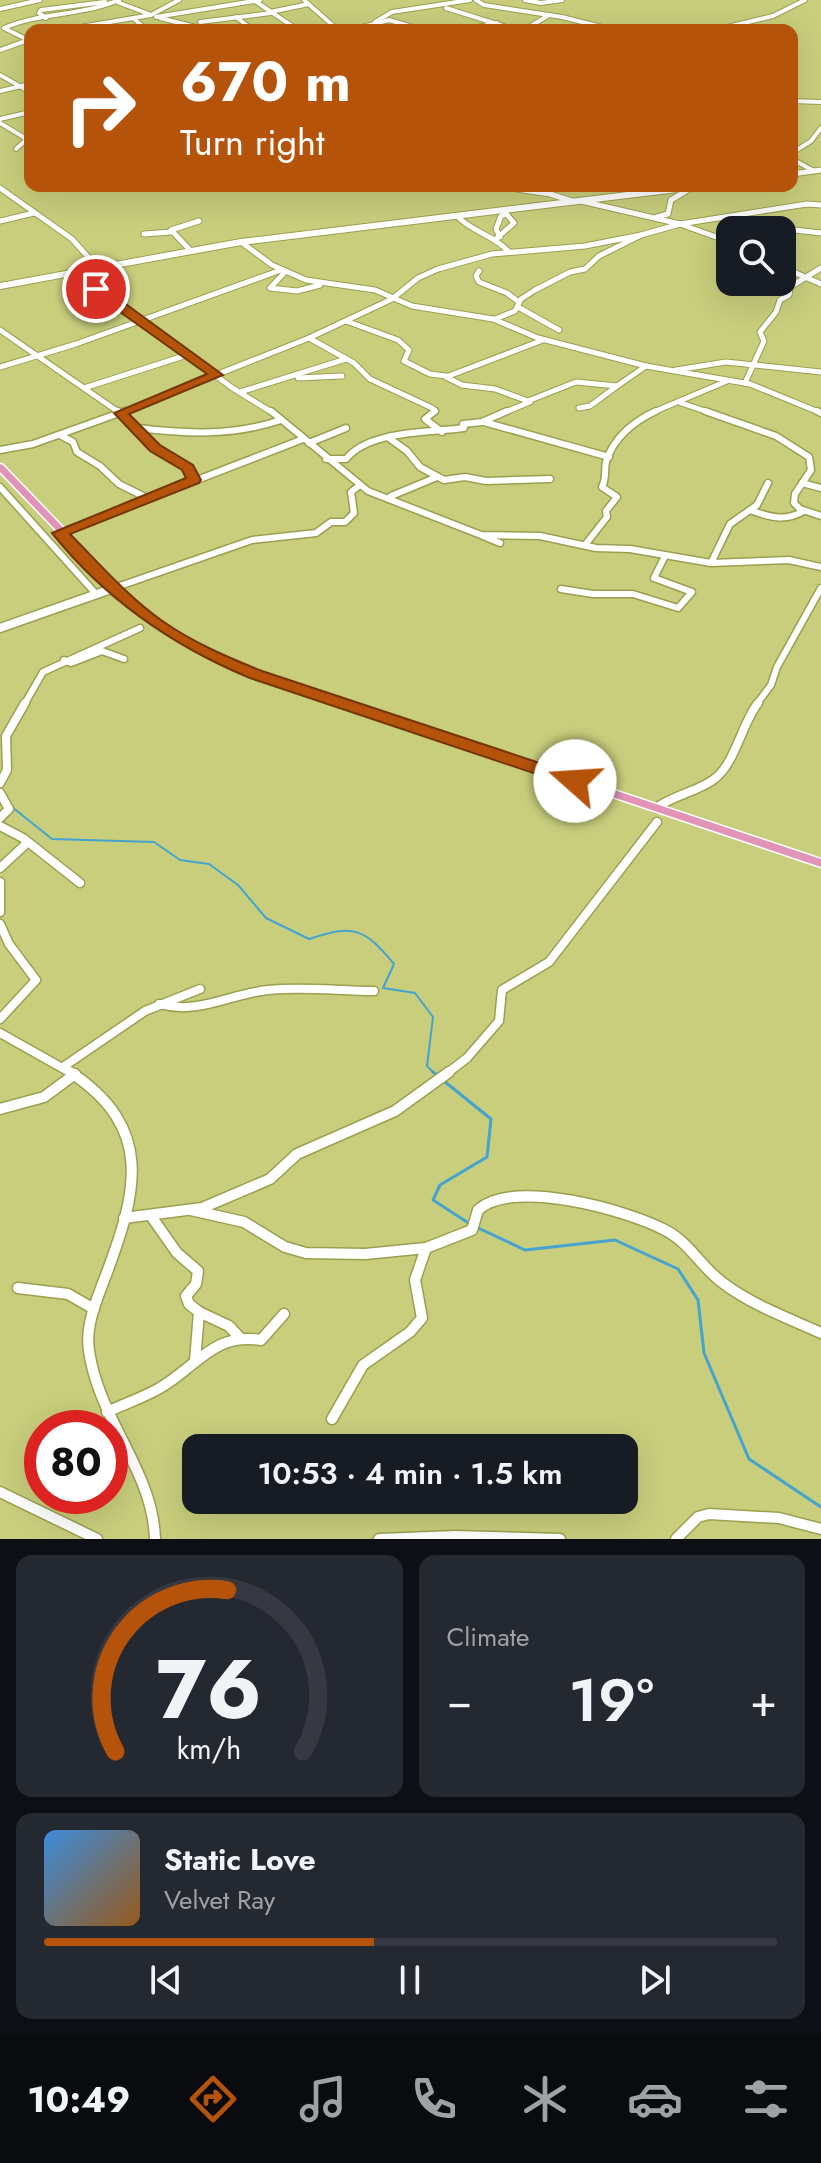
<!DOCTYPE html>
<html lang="en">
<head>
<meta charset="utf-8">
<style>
	:root { --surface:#171b24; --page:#242831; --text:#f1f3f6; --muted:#9ea1a6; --line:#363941; --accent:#b45309 }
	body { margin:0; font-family:Jost,sans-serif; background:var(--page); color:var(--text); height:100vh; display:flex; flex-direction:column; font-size:30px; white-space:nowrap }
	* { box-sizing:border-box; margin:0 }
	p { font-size:26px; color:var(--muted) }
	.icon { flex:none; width:44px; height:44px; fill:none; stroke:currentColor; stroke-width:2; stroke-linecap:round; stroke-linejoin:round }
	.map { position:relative; height:1539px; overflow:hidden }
	.details { display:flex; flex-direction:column; gap:16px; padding:16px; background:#0d0f14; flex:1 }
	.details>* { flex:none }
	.banner { position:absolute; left:24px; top:24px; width:774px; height:168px; border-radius:16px; box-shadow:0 8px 32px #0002; background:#b45309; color:#fff; overflow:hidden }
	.controls { position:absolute; left:716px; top:216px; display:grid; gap:16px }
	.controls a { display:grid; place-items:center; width:80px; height:80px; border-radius:16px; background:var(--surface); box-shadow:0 8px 32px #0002; font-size:40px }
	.speed { position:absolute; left:24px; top:1410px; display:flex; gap:16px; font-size:40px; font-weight:700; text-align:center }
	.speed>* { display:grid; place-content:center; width:104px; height:104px; border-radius:50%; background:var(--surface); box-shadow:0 8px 32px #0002; line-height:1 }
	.speed .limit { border:12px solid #d22; background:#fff; color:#111 }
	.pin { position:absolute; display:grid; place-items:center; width:68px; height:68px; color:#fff; margin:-34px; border:4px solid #fff; border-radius:50%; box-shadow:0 2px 8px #0007 }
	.me { position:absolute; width:88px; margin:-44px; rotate:289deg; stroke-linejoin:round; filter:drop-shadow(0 0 6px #0008) }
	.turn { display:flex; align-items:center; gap:28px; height:168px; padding:0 24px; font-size:36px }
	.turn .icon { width:104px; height:104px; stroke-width:2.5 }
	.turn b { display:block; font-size:56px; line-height:68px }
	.big { font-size:60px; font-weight:600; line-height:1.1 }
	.details .tile { flex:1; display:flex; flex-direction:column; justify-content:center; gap:12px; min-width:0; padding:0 28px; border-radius:16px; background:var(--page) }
	.details .dial { align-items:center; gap:0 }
	.dial svg { height:208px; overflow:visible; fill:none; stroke:var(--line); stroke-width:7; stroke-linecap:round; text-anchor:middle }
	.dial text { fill:var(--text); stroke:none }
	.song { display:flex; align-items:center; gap:24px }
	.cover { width:96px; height:96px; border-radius:12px; background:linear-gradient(135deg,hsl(210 70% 55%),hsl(30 70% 35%)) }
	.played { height:8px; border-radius:4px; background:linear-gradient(90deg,var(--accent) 45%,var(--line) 45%) }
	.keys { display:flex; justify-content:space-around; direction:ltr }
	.heat { display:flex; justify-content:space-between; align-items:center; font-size:44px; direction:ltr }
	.details .tiles { flex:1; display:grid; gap:16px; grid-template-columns:1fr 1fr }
	.tile:last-child { grid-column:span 2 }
	.trip { position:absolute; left:182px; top:1434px; width:456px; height:80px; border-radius:16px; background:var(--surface); box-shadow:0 8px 32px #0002; font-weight:600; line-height:80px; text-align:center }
	.dock { display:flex; height:128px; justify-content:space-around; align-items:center; background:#090b0e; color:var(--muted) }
	.dock .icon { width:56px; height:56px }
	.dock .active { color:var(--accent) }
	.dock b { font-size:36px; color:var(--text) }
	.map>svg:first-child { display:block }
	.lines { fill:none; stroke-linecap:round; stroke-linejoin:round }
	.stream-far1 { stroke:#44a3cf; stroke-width:2 }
	.stream { stroke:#44a3cf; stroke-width:3 }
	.minor-far4-casing { stroke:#9b9f4f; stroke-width:6 }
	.minor-far3-casing { stroke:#9b9f4f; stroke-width:7 }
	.minor-far2-casing { stroke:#9b9f4f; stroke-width:9 }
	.minor-far1-casing { stroke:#9b9f4f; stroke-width:11 }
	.minor-casing { stroke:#9b9f4f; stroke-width:13 }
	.tertiary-far2-casing { stroke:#9b9f4f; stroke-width:7 }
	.tertiary-far1-casing { stroke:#9b9f4f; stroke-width:8 }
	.tertiary-casing { stroke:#9b9f4f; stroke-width:11 }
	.trunk-casing { stroke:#fff; stroke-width:3 }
	.minor-far4 { stroke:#fff; stroke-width:4 }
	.minor-far3 { stroke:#fff; stroke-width:5 }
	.minor-far2 { stroke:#fff; stroke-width:6 }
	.minor-far1 { stroke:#fff; stroke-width:8 }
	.minor { stroke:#fff; stroke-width:10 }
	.tertiary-far2 { stroke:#fff; stroke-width:5 }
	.tertiary-far1 { stroke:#fff; stroke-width:6 }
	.tertiary { stroke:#fff; stroke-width:8 }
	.trunk { fill:#e294b8; fill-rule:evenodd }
	.route { fill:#b45309; stroke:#753606; stroke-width:2 }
</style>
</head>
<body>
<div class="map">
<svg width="821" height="1539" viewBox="0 0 821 1539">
	<rect width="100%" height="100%" fill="#c8ce7c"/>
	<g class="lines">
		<!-- stream-far1 -->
		<path class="stream-far1" d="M12 807 52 839 154 842 180 860 209 864 238 885 266 918 309 939C354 924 364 928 394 964L383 988 415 993 433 1017 427 1066 435 1074"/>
		<!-- stream -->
		<g class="stream">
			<polyline points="433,1072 436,1074"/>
			<polyline points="444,1081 491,1119 487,1157 440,1185 433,1200 470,1224"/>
			<polyline points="476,1227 525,1250 615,1240 678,1269 698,1300 704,1353 749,1459 821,1507"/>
		</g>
		<!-- minor-far4 casing -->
		<g class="minor-far4-casing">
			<g id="minor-far4">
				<polyline points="304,0 338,30"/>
				<polyline points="476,0 484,5 562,17 614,30"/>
				<polyline points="525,0 541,3 562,0"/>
				<polyline points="255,1 298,30"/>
				<polyline points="117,2 149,14"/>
				<polyline points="446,8 516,30"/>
				<polyline points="0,9 40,0"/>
				<polyline points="270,12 309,4"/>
				<polyline points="156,17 260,0"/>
				<polyline points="236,17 253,30"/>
				<polyline points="46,18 39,13 41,10 105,2"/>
				<polyline points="133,18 147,30"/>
				<polyline points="160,18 208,30"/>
				<polyline points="200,22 271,13"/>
				<polyline points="375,22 392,12 470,0"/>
				<polyline points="63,30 151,15 179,0"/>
				<polyline points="351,30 389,20 423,30"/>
				<polyline points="464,30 497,23"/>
				<polyline points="524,30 549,15"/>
				<polyline points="715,30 773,16 805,0"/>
				<path d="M30 41 4 28C41 12 82 16 119 0"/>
				<polyline points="0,50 28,40"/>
				<polyline points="0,75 30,92"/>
				<polyline points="0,91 30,84"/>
				<polyline points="792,101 821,102"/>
				<polyline points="0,119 30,112"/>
				<polyline points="0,123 30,141"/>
				<polyline points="16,149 27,139"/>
				<polyline points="792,153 811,141 821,128"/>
				<polyline points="792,159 814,171"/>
			</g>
		</g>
		<!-- minor-far3 casing -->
		<g class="minor-far3-casing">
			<g id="minor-far3">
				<polyline points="497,186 550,194 575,202"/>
				<polyline points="0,188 72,239 97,267"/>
				<polyline points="581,201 680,224 730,242"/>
				<path d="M458 217C474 233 494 235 509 252"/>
				<polyline points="657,217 668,214 671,200 691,188"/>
				<polyline points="733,218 752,225 821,233"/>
				<polyline points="0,221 34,213"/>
				<polyline points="144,234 171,232"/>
				<polyline points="500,237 496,229 501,216 506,214"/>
				<polyline points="497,238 514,223 504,211"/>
				<polyline points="241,242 272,265 306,280 375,290 412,306 493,319 538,338 646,366 750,384 821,413"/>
				<polyline points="190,250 171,230 199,221"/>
				<polyline points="782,267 821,284"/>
				<polyline points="479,271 476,276 479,282 507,293 519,302"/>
				<polyline points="76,272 231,387 273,413"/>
				<polyline points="285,272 270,288 297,291 320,285"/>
				<polyline points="518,307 559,330"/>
				<polyline points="495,319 515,311 521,299 535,290 570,272 585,269 599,256 641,235 680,224 807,204 821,205"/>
				<polyline points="346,321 398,340 409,350 404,361 430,374 446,376"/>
				<polyline points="0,330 120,413"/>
				<polyline points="309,338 354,363 370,379 432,408 435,411 432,413"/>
				<polyline points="543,340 446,377 462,385 495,389 528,401 576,382 617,386 646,366"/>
				<polyline points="0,367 76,344 281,270"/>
				<polyline points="676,370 726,362 821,372"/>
				<polyline points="298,378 342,376"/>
				<polyline points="745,383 764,341 760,332 776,312 780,300 789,295 790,287 821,268"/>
				<polyline points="84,388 187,355"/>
				<polyline points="240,392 346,359"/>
				<polyline points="681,403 711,413"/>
				<polyline points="579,408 590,406 617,386"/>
				<polyline points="120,413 309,338 392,299 418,278 438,269 492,254 585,246 641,235"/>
				<polyline points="503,413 530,402"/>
				<polyline points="651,413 727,381"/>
			</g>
		</g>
		<!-- minor-far2 casing -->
		<g class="minor-far2-casing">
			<g id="minor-far2">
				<polyline points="118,411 155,448 188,468 194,480"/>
				<polyline points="271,411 368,491 481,535 540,536 596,548 630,549 711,563 789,560 821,567"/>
				<polyline points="435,411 425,419 442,432"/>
				<polyline points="705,411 776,436 809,457 811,470 795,494 794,503 800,509 821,516"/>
				<polyline points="817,411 821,413"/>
				<polyline points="484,422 609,457"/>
				<path d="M138 428C188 434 233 436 281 420"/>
				<polyline points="60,435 73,442 77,452 100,466 119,484 147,498"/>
				<polyline points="389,438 407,451 420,467 444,480 465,477 486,481 550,479"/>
				<polyline points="309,443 346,428"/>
				<polyline points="0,450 33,444 125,411"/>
				<path d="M326 459H346C369 430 428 433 464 428L463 424 482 422 507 411"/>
				<polyline points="802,483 821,488"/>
				<polyline points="0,487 97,595"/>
				<polyline points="391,496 437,477"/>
				<path d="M750 510C769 517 785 522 804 511"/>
				<polyline points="60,533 303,439"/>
				<polyline points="483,536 500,543"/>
				<path d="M585 545 607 517 606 511 617 497 602 487C607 477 604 471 606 462 613 438 634 421 656 411"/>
				<polyline points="711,563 730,524 757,505 768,483"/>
				<polyline points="114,588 252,540 316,533 331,522 345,522 354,513 351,492 360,485"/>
				<polyline points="561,589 593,594 633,594 678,608 692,592 654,578 665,556"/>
				<polyline points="64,660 71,663 102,651 124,659"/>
				<polyline points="24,705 43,672 140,628"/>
				<polyline points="756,705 771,685 777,667 821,588"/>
			</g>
		</g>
		<!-- minor-far1 casing -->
		<g class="minor-far1-casing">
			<g id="minor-far1">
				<polyline points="0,783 7,770 6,736 25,703"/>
				<polyline points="0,793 9,809 0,818"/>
				<path d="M656 808C674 795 696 792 713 780 735 765 741 725 758 703"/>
				<polyline points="0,826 23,838 80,883"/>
				<polyline points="0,868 27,843"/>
				<polyline points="0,882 0,912"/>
				<polyline points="0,924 9,944 36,980 0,1019"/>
				<path d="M159 1004C199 1015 229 994 268 990 303 986 339 991 374 991"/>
				<polyline points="0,1033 73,1074"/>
				<polyline points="63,1067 145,1011 200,989"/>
				<polyline points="446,1074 467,1058 499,1021 502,990 549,962 657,822"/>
			</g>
		</g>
		<!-- minor casing -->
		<g class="minor-casing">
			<g id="minor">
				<path d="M70 1072C155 1128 137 1192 106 1275 97 1299 85 1325 89 1351 99 1420 153 1471 155 1539"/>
				<polyline points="0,1109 44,1097 75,1074"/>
				<path d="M191 1210 244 1222 285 1247 306 1253 365 1254 426 1248 472 1230 478 1210C513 1178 627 1210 665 1230 689 1242 702 1268 723 1283 752 1305 788 1318 821 1333"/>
				<polyline points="151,1216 177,1253 198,1271 196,1284 186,1296 189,1304 199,1312 195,1361"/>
				<polyline points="124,1218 202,1208 270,1179 297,1154 395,1111 449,1072"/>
				<polyline points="18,1288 68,1294 94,1309"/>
				<polyline points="199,1312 229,1326 240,1338"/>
				<path d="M107 1412C124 1404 142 1398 158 1389 196 1368 213 1332 261 1340L284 1314"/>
				<polyline points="332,1419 363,1365 410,1332 422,1318 415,1280 426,1248"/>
				<polyline points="0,1492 97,1539"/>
				<polyline points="379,1539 455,1536 560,1539"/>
				<polyline points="676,1539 698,1517 709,1514 779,1518 821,1529"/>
			</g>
		</g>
		<!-- tertiary-far2 casing -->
		<g class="tertiary-far2-casing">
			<polyline id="tertiary-far2" points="792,174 821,170"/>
		</g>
		<!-- tertiary-far1 casing -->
		<g class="tertiary-far1-casing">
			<polyline id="tertiary-far1" points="0,286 241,242 702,186"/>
		</g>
		<!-- tertiary casing -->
		<g class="tertiary-casing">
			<polyline id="tertiary" points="0,628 114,588"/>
		</g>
		<!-- trunk casing -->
		<g class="trunk-casing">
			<polygon id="trunk" points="0,464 3,465 135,602 164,624 195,642 260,672 821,859 821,867 252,676 187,646 157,628 129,606 0,472"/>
		</g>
		<!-- minor-far4 -->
		<use href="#minor-far4" class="minor-far4"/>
		<!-- minor-far3 -->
		<use href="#minor-far3" class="minor-far3"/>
		<!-- minor-far2 -->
		<use href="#minor-far2" class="minor-far2"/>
		<!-- minor-far1 -->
		<use href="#minor-far1" class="minor-far1"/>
		<!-- minor -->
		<use href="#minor" class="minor"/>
		<!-- tertiary-far2 -->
		<use href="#tertiary-far2" class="tertiary-far2"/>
		<!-- tertiary-far1 -->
		<use href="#tertiary-far1" class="tertiary-far1"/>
		<!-- tertiary -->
		<use href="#tertiary" class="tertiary"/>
		<!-- trunk -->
		<use href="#trunk" class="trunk"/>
	</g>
	<!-- route -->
	<path class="route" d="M92 286H101L223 375 129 414 160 445 193 465 201 480 199 483 70 534C99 563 127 596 161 620 192 642 227 657 262 671L582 777 584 781 582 785H569L250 678C173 646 105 599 52 533L186 478 182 470 150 451 114 413 207 374 92 292Z"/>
</svg>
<div class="controls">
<a><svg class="icon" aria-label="search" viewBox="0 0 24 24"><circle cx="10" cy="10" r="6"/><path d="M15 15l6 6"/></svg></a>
</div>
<div class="speed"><div class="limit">80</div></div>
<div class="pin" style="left:96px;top:289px;background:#d93025"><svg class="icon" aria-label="arrive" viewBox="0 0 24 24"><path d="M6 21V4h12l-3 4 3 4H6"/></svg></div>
<svg class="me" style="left:575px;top:781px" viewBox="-20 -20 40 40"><circle r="19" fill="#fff"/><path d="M0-13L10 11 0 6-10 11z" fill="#b45309"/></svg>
<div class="trip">10:53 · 4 min · 1.5 km</div>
<div class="banner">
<div class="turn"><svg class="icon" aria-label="right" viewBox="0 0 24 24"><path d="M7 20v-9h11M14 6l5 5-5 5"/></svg><div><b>670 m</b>Turn right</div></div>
</div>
</div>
<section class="details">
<div class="tiles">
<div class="tile dial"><svg viewBox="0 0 100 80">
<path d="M14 69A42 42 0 1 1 86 69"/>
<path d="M14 69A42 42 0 0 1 57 7" stroke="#b45309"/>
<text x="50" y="56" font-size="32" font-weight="700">76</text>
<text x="50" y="72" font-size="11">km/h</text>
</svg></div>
<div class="tile"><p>Climate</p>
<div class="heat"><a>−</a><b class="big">19°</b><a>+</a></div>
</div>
<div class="tile">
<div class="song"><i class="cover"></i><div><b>Static Love</b><p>Velvet Ray</p></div></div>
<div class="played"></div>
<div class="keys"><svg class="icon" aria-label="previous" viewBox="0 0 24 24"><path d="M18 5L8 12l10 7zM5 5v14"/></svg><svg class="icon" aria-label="pause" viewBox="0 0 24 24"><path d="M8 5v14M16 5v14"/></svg><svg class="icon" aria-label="next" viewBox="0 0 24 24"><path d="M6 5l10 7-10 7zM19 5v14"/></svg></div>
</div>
</div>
</section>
<nav class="dock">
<b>10:49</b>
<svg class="icon active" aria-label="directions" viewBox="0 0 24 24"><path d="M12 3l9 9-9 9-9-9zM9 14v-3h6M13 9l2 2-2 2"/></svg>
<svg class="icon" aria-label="music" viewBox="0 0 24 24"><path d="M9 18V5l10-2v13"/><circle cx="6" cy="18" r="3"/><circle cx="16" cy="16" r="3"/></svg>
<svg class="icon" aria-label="phone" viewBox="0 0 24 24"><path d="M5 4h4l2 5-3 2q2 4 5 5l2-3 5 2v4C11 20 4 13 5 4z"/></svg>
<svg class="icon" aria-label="climate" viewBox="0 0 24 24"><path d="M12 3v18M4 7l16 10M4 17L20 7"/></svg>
<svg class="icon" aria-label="car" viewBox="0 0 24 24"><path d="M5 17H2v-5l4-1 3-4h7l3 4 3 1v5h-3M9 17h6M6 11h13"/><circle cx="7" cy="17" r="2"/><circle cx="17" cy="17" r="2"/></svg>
<svg class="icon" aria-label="filters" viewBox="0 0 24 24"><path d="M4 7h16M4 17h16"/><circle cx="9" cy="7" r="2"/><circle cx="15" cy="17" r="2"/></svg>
</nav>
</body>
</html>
